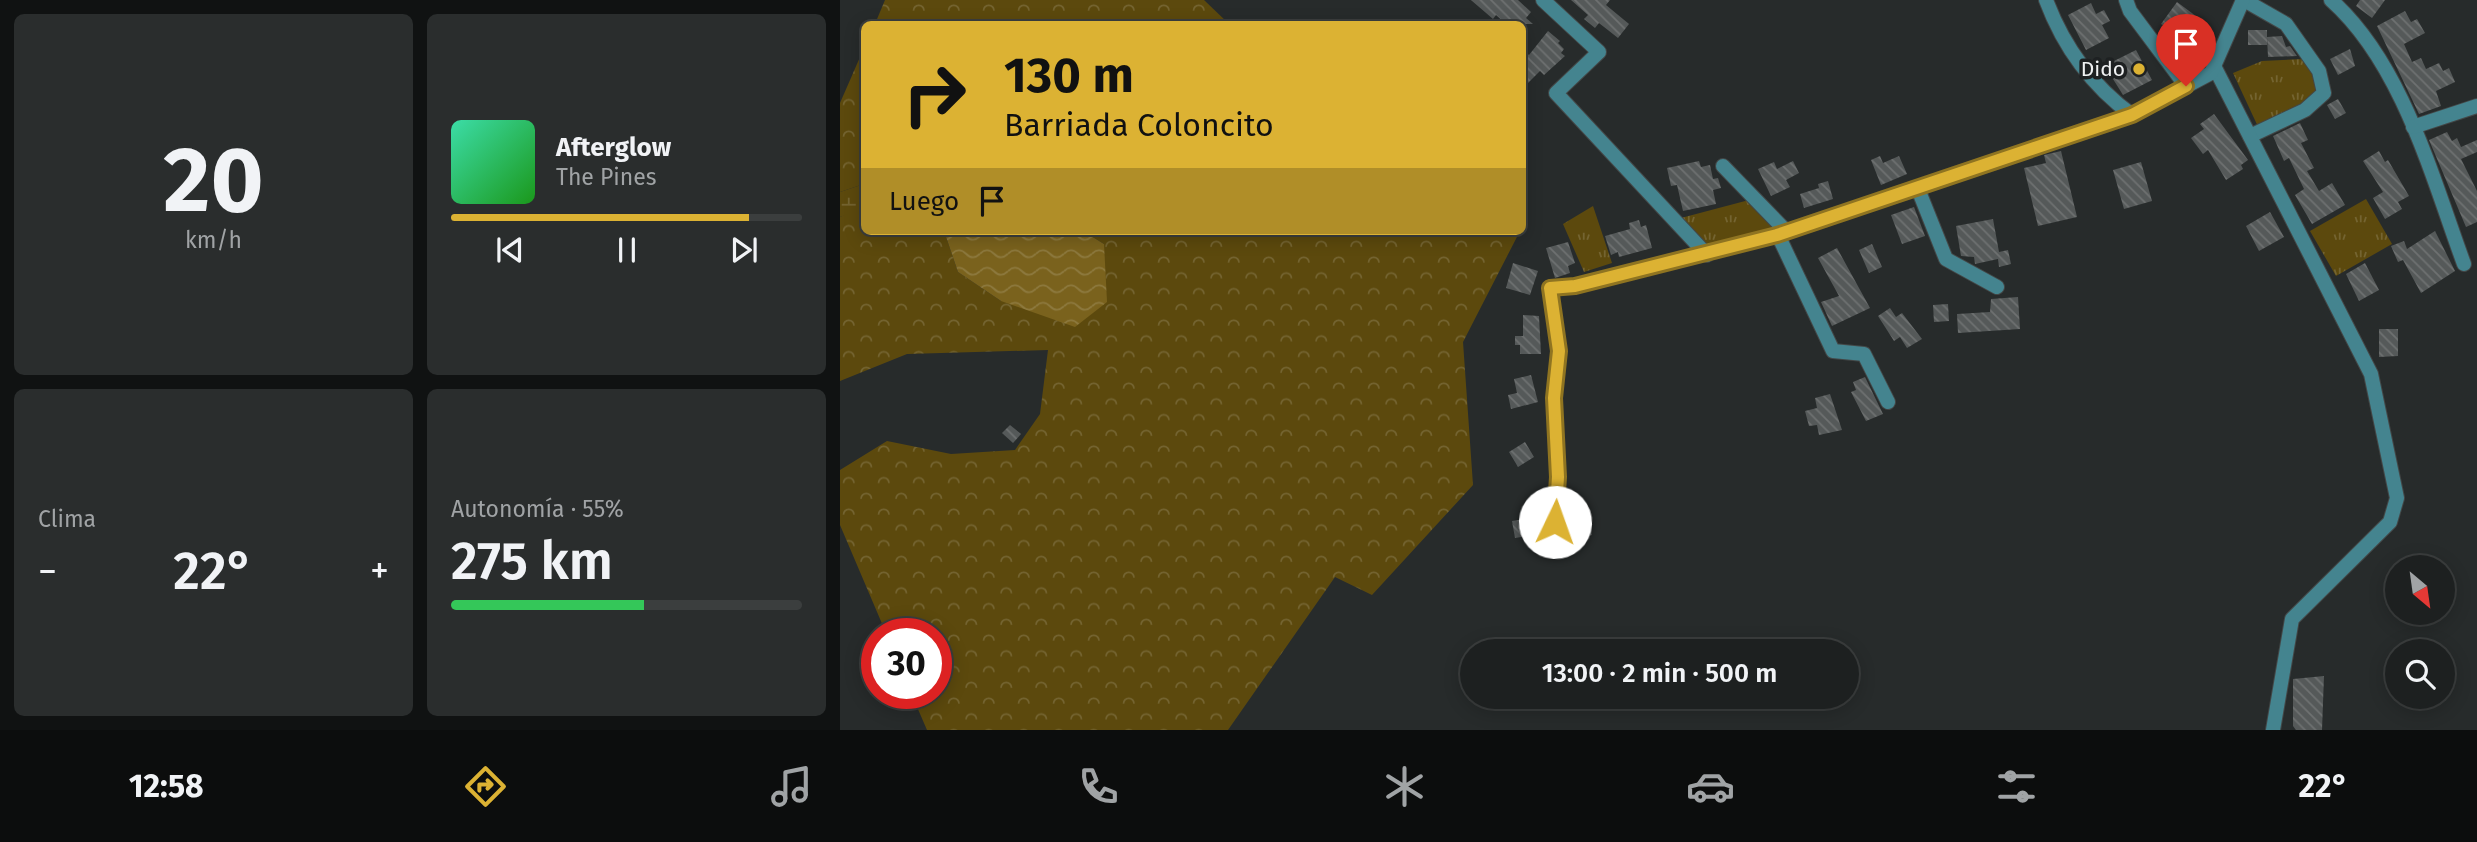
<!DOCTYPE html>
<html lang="es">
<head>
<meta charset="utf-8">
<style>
	:root { --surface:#1d2020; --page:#2a2d2d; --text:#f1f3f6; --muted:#a0a3a5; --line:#3b3e3e; --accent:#dcb233 }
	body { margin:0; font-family:"Fira Sans",sans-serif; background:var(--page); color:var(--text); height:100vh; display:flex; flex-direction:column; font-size:26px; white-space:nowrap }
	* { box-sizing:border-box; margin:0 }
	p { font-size:23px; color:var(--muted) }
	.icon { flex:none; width:38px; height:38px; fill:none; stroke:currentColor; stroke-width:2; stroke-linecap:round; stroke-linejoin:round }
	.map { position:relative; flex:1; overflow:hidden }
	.details { display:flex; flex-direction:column; gap:14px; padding:14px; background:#101212; width:840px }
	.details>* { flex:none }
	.guide { position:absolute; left:21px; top:21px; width:665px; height:214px; border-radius:10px; box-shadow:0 4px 18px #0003,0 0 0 2px var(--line); background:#dcb233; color:#111; overflow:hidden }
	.needle { width:46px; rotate:151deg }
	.buttons { position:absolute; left:1545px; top:555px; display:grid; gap:14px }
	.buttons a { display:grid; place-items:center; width:70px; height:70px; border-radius:50%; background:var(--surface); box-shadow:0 4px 18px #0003,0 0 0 2px var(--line); font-size:35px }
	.speed { position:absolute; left:21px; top:618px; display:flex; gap:14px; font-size:35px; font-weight:700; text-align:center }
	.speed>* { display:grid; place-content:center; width:91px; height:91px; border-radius:50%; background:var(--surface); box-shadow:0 4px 18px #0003,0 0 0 2px var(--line); line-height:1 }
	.speed .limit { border:10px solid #d22; background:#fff; color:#111 }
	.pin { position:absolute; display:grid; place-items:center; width:60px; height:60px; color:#fff; margin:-72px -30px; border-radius:50% 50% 50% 0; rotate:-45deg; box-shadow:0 0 7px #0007 }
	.pin .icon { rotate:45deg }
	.me { position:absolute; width:77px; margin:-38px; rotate:3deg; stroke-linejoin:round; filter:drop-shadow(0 0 5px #0008) }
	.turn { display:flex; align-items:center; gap:24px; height:147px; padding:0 28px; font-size:32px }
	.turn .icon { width:91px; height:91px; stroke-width:2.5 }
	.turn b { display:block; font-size:49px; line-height:60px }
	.then { display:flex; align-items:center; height:66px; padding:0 28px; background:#0003; gap:14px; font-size:26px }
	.big { font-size:52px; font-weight:600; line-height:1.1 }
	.details .widget { flex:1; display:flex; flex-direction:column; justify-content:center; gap:10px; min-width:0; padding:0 24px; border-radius:10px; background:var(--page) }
	.details .dial { align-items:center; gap:0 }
	.dial b { font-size:91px; line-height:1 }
	.song { display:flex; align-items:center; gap:21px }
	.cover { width:84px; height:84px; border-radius:10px; background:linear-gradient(135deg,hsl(160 70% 55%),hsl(120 70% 35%)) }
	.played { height:7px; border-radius:4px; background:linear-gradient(90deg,var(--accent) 85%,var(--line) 85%) }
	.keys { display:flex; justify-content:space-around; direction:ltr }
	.heat { display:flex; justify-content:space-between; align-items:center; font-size:38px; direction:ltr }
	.charge { height:10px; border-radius:5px; background:linear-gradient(90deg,#34c759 55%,var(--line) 0) }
	.details .tiles { flex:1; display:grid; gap:14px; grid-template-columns:repeat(2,1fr) }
	.trip { position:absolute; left:620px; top:639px; width:399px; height:70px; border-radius:35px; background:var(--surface); box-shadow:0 4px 18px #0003,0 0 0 2px var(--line); font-weight:600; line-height:70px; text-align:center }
	.menu { display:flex; height:112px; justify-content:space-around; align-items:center; background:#0c0d0d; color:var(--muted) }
	.menu .icon { width:49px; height:49px }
	.menu .on { color:var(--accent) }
	.menu b { font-size:32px; color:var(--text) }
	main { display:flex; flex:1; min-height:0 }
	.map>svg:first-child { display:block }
	.grass { fill:url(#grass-tufts) }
	.forest { fill:url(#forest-crowns) }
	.wetland { fill:url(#wetland-marsh) }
	.water { fill:url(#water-waves) }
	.building { fill:url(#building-back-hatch) }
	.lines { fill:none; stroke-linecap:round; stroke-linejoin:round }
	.street-casing { stroke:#434747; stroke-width:16 }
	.street { stroke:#44848f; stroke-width:14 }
	.route-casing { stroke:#8f7421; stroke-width:18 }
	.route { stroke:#dcb233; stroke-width:12 }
	.poi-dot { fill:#dcb233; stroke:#1e2122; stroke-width:2.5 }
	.labels { text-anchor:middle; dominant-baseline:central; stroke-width:7; stroke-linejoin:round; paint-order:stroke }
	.poi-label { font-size:21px; fill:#eff1f2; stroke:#1e2122; text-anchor:end }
</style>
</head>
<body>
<main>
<section class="details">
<div class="tiles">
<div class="widget dial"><b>20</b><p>km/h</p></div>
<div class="widget">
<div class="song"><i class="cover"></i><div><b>Afterglow</b><p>The Pines</p></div></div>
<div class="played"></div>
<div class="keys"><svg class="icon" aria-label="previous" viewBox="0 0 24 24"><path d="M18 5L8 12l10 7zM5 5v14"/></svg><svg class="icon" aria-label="pause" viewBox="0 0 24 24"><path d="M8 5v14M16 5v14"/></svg><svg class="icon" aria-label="next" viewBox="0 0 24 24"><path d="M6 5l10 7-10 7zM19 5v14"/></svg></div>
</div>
<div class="widget"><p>Clima</p>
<div class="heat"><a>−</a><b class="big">22°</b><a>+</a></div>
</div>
<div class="widget"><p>Autonomía · 55%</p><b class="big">275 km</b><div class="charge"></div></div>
</div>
</section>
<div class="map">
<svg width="1637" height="730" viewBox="0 0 1637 730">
	<defs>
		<pattern id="grass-tufts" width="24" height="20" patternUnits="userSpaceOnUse" patternTransform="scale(1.75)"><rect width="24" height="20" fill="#5c490d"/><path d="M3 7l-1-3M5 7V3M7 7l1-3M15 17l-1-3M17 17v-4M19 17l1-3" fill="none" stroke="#746431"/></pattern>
		<pattern id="forest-crowns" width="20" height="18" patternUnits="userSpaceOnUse" patternTransform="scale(1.75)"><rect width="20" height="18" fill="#5c490d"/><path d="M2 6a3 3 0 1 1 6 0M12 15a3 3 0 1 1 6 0" fill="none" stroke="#746431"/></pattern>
		<pattern id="wetland-marsh" width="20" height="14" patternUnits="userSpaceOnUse" patternTransform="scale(1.75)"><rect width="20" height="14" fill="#5c490d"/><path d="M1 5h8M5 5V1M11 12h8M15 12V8" fill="none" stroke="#746431"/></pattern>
		<pattern id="water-waves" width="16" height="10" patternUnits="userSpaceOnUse" patternTransform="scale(1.75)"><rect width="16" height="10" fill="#7a621d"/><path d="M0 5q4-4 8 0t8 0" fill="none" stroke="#8d793e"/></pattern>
		<pattern id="building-back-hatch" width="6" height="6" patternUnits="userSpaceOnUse" patternTransform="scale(1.75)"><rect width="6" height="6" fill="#555959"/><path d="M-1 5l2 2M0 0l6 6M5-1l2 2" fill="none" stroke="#6e7171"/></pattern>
	</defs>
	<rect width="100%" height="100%" fill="#272b2b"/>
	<!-- grass -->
	<g class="grass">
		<polygon points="1463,59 1475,73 1478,92 1464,109 1420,131 1393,73 1422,61"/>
		<polygon points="1526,199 1552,244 1496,276 1470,231"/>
		<polygon points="909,200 937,230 867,250 841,218"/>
		<polygon points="753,206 772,263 744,272 723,224"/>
	</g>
	<!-- forest -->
	<g class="forest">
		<polygon points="45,0 364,0 389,24 35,24"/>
		<polygon points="24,48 24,184 0,192 0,103"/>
		<polygon points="24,206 24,231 104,231 118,272 161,301 264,244 243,231 680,231 623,342 633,485 532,595 495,577 388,730 87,730 71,693 96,693 96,634 46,633 0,525 0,470 47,441 111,454 175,450 200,414 208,350 67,354 0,381 0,217"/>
	</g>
	<!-- wetland -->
	<polygon class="wetland" points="24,184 24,206 21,210 0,217 0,192"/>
	<!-- water -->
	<polygon class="water" points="104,231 243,231 264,244 267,302 235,327 161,301 118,272"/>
	<!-- building -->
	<g class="building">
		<polygon points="631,0 678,0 691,12 686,18 693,24 666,24 656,15 653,19"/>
		<polygon points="731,0 770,0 766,5 789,24 778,38 759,23 755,28 744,19 748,15"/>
		<polygon points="1520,0 1545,0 1532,18 1516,6"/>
		<polygon points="1337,2 1360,19 1349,34 1355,38 1348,48 1327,33 1330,30 1321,24"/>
		<polygon points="1251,3 1256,14 1264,10 1270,21 1262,25 1269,38 1246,50 1228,15"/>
		<polygon points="1565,11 1571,22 1577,19 1585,33 1564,44 1572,62 1581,58 1586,69 1599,63 1603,71 1609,68 1615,82 1596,91 1601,106 1579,114 1537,26"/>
		<rect x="1408" y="30" width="19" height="15"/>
		<polygon points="708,31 720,41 718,43 724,49 721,53 725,56 704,75 700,71 682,89 682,49 689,55"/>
		<polygon points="1442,36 1446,47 1450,46 1457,56 1428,57 1427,37"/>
		<polygon points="1510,49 1515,66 1498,75 1490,59"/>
		<polygon points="1296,50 1312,80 1283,95 1268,71 1271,69 1268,64"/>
		<polygon points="1498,99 1506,113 1495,119 1487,105"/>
		<polygon points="1374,114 1408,160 1401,165 1403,169 1386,180 1368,150 1363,154 1351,138 1364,129 1360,124"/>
		<polygon points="1460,123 1468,140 1461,143 1474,168 1467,171 1479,191 1492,183 1505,205 1472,224 1455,195 1464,189 1449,158 1444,161 1433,136"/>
		<polygon points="1607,132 1612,141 1617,138 1621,147 1637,140 1637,152 1621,159 1637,191 1637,222 1626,227 1589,140"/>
		<polygon points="1221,151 1237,217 1198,226 1184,168 1206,163 1204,155"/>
		<polygon points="1539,151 1545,162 1548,160 1569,196 1558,202 1562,209 1545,219 1533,198 1543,192 1523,161"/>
		<polygon points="1040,156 1043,163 1059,156 1067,174 1041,185 1031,160"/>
		<polygon points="859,161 861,167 870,165 873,179 878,178 881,188 873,190 876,204 843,211 837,185 831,186 827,168"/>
		<polygon points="953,161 959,173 946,180 950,187 931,196 918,169 934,162 937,169"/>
		<polygon points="1301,162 1312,201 1284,209 1273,170"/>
		<polygon points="988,181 993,199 964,208 960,194 979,188 978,184"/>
		<polygon points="1074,207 1085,236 1062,244 1051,215"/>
		<polygon points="1430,212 1444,237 1419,251 1406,226"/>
		<polygon points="1153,219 1159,252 1168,250 1171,264 1159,267 1158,259 1135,264 1134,257 1121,256 1116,226"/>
		<polygon points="799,220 801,227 806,225 812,248 779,257 778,252 771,255 765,236 790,229 789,223"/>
		<polygon points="1595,231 1615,271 1581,293 1563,260 1558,262 1551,246 1564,241 1567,249"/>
		<polygon points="728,242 735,263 728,266 730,273 715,278 706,248"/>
		<polygon points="1032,244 1042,267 1029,273 1019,250"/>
		<polygon points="997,248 1030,308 992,326 981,302 999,296 978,258"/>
		<polygon points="673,263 698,271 690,295 666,288"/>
		<polygon points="1525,263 1539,290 1519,301 1506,274"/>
		<polygon points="1178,297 1180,329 1118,333 1117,314 1150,312 1151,299"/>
		<polygon points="1108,304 1109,321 1094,322 1093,305"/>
		<polygon points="1050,308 1056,317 1062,313 1082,339 1067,348 1060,337 1054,341 1038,316"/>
		<polygon points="683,315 699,316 701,354 680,354 680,345 675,345 675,336 683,336"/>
		<polygon points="1539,329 1558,329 1558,356 1539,357"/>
		<polygon points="691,375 698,402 671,409 668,395 677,393 674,379"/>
		<polygon points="1025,377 1043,414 1026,421 1011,392 1016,390 1013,382"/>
		<polygon points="990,394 1002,430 979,435 977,425 969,426 965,411 977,408 975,398"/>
		<polygon points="170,425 181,434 173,443 162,433"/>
		<polygon points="685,442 694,457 678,467 669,452"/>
		<polygon points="691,495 707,495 706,519 690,519"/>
		<polygon points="747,517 752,535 732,541 727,523"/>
		<polygon points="684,519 687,536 675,538 672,521"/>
		<polygon points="1484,676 1482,730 1456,730 1453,726 1453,679"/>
	</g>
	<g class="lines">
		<!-- street casing -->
		<g class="street-casing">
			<g id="street">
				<polyline points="703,0 759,52 716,93 867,255"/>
				<path d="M1206 0C1224 48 1251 85 1292 115"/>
				<polyline points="1286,0 1290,11 1346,86"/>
				<polyline points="1404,0 1446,24 1479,71 1484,93 1465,110 1410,136"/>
				<path d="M1491 0C1562 63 1592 177 1624 264"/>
				<polyline points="1374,66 1531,374 1557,498 1550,522 1452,619 1433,730"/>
				<polyline points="1573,127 1637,106"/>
				<polyline points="883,166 947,232"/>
				<polyline points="1078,189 1106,259 1157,287"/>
				<polyline points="938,235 993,351 1024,354 1048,402"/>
				<polyline points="715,522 718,477 714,398 719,351 710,288 735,286 938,235 1292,115 1371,73 1403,0"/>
			</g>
		</g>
		<!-- street -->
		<use href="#street" class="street"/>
	</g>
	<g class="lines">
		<!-- route casing -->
		<g class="route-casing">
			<polyline id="route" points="715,522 718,477 714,398 719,351 710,288 735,286 937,235 1292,115 1346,86"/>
		</g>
		<!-- route -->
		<use href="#route" class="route"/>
	</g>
	<!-- markers -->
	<circle class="poi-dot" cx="1299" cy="69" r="7"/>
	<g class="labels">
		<!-- poi labels -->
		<g class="poi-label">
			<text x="1285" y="69">Dido</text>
		</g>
	</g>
</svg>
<div class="buttons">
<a><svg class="needle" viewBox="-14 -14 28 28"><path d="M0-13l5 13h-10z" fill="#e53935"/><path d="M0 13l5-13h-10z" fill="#a0a3a5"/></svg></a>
<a><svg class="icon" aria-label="search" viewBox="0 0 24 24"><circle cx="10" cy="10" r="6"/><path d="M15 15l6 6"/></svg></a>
</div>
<div class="speed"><div class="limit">30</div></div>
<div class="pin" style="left:1346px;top:86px;background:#d93025"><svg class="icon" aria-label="arrive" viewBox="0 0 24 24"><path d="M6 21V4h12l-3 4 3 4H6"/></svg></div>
<svg class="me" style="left:715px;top:522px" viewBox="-20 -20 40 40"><circle r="19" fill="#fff"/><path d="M0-13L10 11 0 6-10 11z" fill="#dcb233"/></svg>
<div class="trip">13:00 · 2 min · 500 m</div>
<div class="guide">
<div class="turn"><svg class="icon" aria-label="right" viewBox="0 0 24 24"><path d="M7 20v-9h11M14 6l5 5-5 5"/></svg><div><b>130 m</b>Barriada Coloncito</div></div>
<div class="then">Luego<svg class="icon" aria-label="arrive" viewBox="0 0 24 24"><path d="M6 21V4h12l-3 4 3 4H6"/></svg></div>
</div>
</div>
</main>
<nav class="menu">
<b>12:58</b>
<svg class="icon on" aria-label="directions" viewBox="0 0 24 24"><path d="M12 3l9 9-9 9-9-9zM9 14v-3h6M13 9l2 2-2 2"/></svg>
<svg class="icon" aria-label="music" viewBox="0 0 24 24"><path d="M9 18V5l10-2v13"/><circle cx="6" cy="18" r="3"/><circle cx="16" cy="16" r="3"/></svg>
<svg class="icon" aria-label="phone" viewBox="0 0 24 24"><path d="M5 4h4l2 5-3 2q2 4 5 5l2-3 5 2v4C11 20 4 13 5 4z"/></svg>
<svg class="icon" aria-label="climate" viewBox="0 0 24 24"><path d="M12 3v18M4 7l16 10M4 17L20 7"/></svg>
<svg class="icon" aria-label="car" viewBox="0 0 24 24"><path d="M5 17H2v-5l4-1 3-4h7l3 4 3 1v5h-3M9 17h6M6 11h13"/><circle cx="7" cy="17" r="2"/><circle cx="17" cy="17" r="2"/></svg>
<svg class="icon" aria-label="filters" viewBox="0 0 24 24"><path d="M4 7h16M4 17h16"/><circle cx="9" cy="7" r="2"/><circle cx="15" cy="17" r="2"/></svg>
<b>22°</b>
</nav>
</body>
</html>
